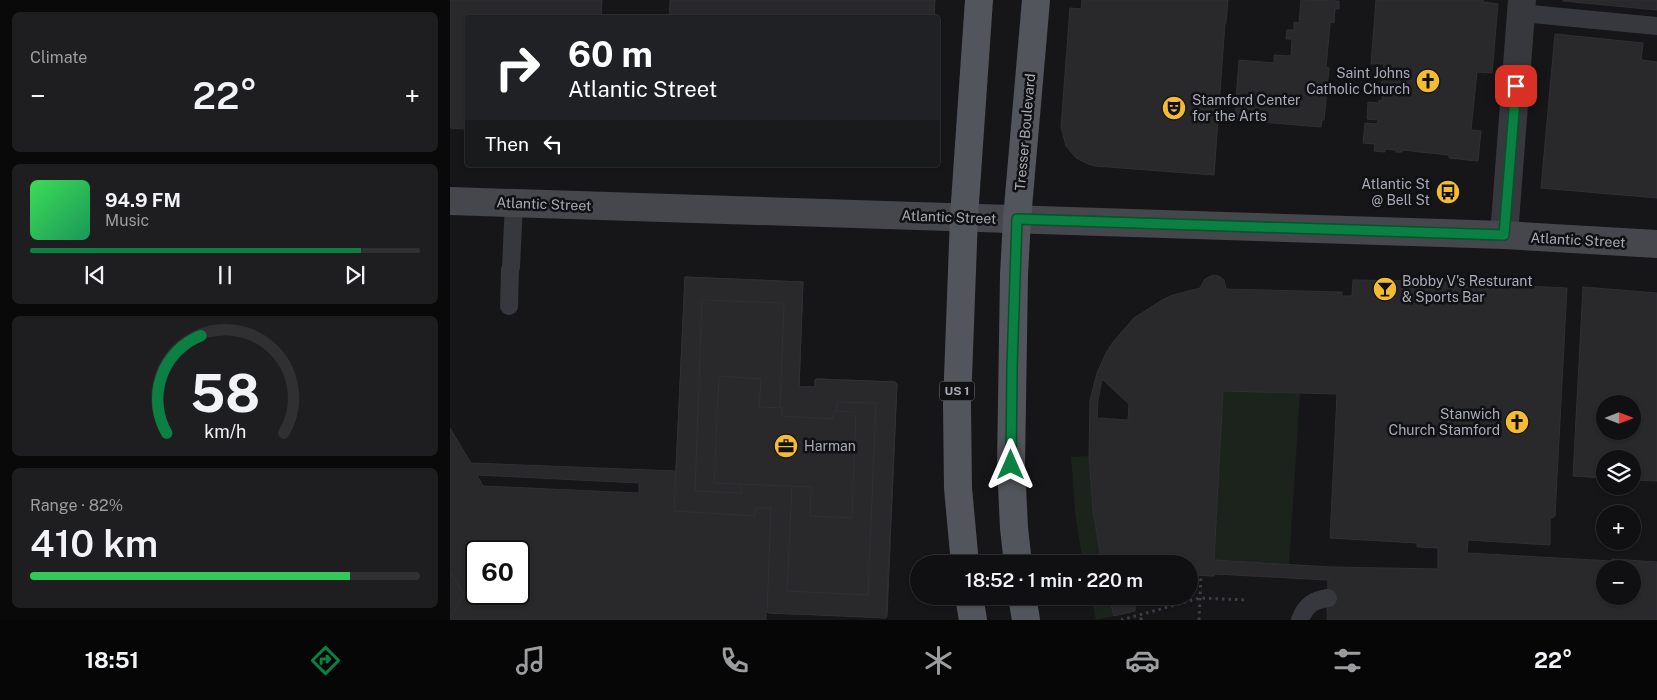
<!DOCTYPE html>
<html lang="en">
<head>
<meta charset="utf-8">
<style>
	:root { --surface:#101012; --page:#1e1e20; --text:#f1f3f6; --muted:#9c9d9f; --line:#303032; --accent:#0b8043 }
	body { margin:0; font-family:"Public Sans",sans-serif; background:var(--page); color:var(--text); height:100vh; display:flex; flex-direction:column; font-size:19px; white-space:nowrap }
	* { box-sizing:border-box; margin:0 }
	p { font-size:16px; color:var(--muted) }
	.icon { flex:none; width:28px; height:28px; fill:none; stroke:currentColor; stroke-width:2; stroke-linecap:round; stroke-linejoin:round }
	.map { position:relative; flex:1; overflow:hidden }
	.panel { display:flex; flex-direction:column; gap:12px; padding:12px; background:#09090a; width:450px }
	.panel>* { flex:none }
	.hud { position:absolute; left:15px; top:15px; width:475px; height:152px; border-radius:5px; box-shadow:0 1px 4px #0004,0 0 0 1px var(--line); background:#202124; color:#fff; overflow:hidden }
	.needle { width:32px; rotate:90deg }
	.buttons { position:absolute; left:1146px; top:395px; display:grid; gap:10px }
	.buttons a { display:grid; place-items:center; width:45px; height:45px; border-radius:50%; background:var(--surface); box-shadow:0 1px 4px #0004,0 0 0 1px var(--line); font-size:25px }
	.speed { position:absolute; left:15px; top:540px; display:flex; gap:10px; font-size:25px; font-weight:700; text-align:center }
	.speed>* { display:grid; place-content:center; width:65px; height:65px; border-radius:50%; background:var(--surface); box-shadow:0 1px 4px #0004,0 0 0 1px var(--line); line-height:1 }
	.speed .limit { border:2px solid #111; border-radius:8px; background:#fff; color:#111 }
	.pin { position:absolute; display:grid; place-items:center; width:42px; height:42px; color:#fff; margin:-21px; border-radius:10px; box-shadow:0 2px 8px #0006 }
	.me { position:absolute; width:55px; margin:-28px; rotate:0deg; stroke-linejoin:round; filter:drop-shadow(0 0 4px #0008) }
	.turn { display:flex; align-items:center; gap:18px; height:105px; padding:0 20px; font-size:22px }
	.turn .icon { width:65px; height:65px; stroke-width:2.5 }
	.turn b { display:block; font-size:35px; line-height:42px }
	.then { display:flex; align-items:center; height:48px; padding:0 20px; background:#0003; gap:10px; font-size:19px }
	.big { font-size:38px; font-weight:600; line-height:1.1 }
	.panel .tile { flex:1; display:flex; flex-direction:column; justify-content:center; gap:8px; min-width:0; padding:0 18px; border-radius:8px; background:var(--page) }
	.panel .dial { align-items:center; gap:0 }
	.dial svg { height:130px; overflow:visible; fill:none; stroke:var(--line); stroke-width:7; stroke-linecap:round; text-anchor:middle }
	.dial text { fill:var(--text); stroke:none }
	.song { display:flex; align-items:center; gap:15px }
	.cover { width:60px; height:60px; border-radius:8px; background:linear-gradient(135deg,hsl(130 70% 55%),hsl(150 70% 35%)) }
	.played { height:5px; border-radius:2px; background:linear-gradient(90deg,var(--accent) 85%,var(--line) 85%) }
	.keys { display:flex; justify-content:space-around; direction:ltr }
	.heat { display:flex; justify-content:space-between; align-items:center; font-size:28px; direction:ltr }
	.charge { height:8px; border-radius:4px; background:linear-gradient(90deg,#34c759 82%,var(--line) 0) }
	.trip { position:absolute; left:460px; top:555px; width:288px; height:50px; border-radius:25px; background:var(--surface); box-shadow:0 1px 4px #0004,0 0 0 1px var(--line); font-weight:600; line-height:50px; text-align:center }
	.tab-bar { display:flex; height:80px; justify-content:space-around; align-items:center; background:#060607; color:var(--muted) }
	.tab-bar .icon { width:35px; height:35px }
	.tab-bar .current { color:var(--accent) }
	.tab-bar b { font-size:22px; color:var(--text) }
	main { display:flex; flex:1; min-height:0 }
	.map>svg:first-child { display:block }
	.green { fill:#1c231d }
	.building { fill:#29292c; stroke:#303034; fill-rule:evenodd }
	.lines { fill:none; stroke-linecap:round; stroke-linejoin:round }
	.path { stroke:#3d3f44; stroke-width:3; stroke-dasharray:2.5 4; stroke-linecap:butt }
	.service { stroke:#37383d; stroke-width:18 }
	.minor { stroke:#37383d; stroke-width:28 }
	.secondary { stroke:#45474d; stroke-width:28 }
	.primary { stroke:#53555c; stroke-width:28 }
	.route-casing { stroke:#07532c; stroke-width:12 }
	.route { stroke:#0b8043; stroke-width:9 }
	.labels { text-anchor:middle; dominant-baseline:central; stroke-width:5; stroke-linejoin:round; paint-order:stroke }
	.shield { fill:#111113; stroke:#7b7e86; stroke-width:1 }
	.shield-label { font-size:12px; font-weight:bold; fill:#a8acb8 }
	.poi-label { font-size:14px; fill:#a8acb8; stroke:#111113; text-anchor:end }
	.street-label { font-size:14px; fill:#a8acb8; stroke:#111113 }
</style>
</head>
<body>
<main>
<section class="panel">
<div class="tile"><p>Climate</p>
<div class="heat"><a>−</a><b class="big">22°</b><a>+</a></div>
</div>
<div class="tile">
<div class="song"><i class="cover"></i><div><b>94.9 FM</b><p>Music</p></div></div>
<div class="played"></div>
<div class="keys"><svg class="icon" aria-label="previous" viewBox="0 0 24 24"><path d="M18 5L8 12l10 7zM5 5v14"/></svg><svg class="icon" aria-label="pause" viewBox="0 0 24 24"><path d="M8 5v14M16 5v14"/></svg><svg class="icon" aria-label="next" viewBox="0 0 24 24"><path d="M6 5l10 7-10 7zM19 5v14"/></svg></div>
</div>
<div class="tile dial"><svg viewBox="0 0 100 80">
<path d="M14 69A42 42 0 1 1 86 69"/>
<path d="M14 69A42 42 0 0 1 35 9" stroke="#0b8043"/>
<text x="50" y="56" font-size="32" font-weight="700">58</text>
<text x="50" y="72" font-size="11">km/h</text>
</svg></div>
<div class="tile"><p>Range · 82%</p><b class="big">410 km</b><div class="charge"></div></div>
</section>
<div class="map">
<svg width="1207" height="620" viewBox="0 0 1207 620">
	<rect width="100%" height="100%" fill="#161618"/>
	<!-- green -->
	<g class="green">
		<polygon points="773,391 850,393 839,564 764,560"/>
		<polygon points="639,456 643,510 652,564 633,564 625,511 621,457"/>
		<polygon points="641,596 659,596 664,616 646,620"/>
	</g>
	<!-- building -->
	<g class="building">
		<polygon points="0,0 152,0 151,18 18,18 18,92 16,92 14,129 0,128"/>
		<polygon points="220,0 485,0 484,18 219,18"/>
		<polygon points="632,0 778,0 776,23 775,23 764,175 645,166 638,164 626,158 616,146 611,127 620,8 631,9"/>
		<polygon points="851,0 889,1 889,9 885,9 884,23 880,22 880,25 876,67 879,68 874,120 872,120 871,127 787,120 787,113 785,113 789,60 824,63 824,55 841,56 842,39 836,39 837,30 844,30 844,22 849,23"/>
		<polygon points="926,0 1033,0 1033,2 1048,4 1042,73 1027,72 1021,130 1031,131 1028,161 999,158 999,155 952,150 952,152 946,152 946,150 935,149 935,152 924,151 925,144 913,143 915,123 927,124 928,120 917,119 918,102 929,103 929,100 932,101 933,83 931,83 933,80 934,64 921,64"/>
		<polygon points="1207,0 1207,10 1113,1 1113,0"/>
		<polygon points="1105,34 1193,43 1191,60 1207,62 1207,198 1091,188"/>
		<path d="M763 275 769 276 774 280 776 289 892 292V296H902L903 280 971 281 1117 288 1105 516 1100 519V545L1018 540 1017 553 1162 561V559L1207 562V620H877L878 580 764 574V576L739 575V564H652L643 510 639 456 640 400 647 373 656 353 663 342 684 318 712 300 723 295 750 288 755 279ZM652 379 679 404 678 420 647 418 648 400ZM773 391 887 394 880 538 967 543V547L988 548V569L880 567 764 560ZM1155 569H1182V596H1155Z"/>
		<path d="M235 277 353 282 349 387H365V380L367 379 445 382 447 384 437 617 319 613 316 611V620H0V428L21 463 226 471ZM27 475 189 483V493L33 486ZM26 551H69V594H26Z"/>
		<path d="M235 277 353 282 349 387H365V380L367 379 445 382 447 384 436 618 319 613 317 612 321 508H306L304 516 224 511ZM252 300 334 303 330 408H332V416L383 419 384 411H387V402L426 403 418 595 337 591 342 486 291 484V493L245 491Z"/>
		<path d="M1133 287 1207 293V481L1182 480V459H1155V478L1123 476ZM1155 404H1182V431H1155Z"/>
		<polygon points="269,376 311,379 309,407 332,408 332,416 383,419 384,411 406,412 402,518 360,516 361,487 264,483"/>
		<polygon points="0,571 14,595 0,618"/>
		<polygon points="659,596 711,596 711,600 686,599 685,611 664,616"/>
	</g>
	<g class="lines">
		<!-- path -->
		<g class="path">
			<polyline points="671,620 750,598 798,600"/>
			<polyline points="691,620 691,614"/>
			<polyline points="749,620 751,575"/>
		</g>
		<!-- service -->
		<g class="service">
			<polyline points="1071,13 1207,26"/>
			<polyline points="61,267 64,203"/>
			<polyline points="59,306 60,269"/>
			<path d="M850 620C855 606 863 600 878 598"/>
		</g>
		<!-- minor -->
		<polyline class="minor" points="1054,235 1072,0"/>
		<!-- secondary -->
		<polyline class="secondary" points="0,201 1054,235 1207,244"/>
		<!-- primary -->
		<g class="primary">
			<polyline points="515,564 508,488 507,404 514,217 529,0"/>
			<polyline points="568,564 564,528 561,465 564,275 567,219 586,0"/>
			<polyline points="519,596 523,620"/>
			<polyline points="572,596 576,620"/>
		</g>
	</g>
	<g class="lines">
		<!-- route casing -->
		<g class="route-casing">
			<polyline id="route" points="561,465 562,367 567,219 1054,235 1066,86"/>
		</g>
		<!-- route -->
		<use href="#route" class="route"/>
	</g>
	<!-- icons -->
	<defs>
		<g id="church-disc" transform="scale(1.25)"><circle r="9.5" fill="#f4bc32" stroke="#111113"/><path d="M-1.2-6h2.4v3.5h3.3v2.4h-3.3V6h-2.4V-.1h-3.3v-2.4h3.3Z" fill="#111"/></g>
		<g id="theatre-disc" transform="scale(1.25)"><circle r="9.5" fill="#f4bc32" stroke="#111113"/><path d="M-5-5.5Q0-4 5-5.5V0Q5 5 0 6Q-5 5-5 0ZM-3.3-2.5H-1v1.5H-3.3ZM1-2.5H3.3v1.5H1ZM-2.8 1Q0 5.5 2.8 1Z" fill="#111"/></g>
		<g id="bus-disc" transform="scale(1.25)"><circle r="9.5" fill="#f4bc32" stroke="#111113"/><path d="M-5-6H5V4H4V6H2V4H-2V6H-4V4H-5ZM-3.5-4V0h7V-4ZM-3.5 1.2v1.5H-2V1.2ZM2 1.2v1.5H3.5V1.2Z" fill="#111"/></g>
		<g id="bar-disc" transform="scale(1.25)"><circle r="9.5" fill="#f4bc32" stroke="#111113"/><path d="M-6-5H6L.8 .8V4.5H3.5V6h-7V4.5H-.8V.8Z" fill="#111"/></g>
		<g id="office-disc" transform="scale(1.25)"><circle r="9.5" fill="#f4bc32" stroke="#111113"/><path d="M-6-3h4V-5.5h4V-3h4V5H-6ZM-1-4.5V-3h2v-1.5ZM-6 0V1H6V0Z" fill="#111"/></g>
	</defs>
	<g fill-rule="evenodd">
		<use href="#church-disc" x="978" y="81"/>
		<use href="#theatre-disc" x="724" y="108"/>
		<use href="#bus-disc" x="998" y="192"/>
		<use href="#bar-disc" x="935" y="289"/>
		<use href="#church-disc" x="1067" y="422"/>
		<use href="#office-disc" x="336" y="446"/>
	</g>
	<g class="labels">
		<!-- shield labels -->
		<rect class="shield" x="489.5" y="381.5" width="35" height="19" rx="4"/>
		<g class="shield-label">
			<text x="507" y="391">US 1</text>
		</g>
		<!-- poi labels -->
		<g class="poi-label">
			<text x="960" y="73">Saint Johns<tspan x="960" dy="16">Catholic Church</tspan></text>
			<text x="742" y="100" text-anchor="start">Stamford Center<tspan x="742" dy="16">for the Arts</tspan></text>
			<text x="980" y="184">Atlantic St<tspan x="980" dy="16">@ Bell St</tspan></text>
			<text x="952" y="281" text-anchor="start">Bobby V's Resturant<tspan x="952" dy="16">&amp; Sports Bar</tspan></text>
			<text x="1050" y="414">Stanwich<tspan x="1050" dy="16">Church Stamford</tspan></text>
			<text x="354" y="446" text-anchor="start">Harman</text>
		</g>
		<!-- street labels -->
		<g class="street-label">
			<text transform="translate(575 132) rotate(-85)">Tresser Boulevard</text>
			<text transform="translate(94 204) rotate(2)">Atlantic Street</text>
			<text transform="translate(499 217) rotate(2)">Atlantic Street</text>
			<text transform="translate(1128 240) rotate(3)">Atlantic Street</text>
		</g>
	</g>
</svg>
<div class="buttons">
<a><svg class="needle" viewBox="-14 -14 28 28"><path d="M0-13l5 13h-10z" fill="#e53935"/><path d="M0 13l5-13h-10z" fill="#9c9d9f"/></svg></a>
<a><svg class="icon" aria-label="layers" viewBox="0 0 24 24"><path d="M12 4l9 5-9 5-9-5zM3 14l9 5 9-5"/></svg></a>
<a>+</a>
<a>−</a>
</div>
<div class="speed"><div class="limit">60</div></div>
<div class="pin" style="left:1066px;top:86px;background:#d93025"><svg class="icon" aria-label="arrive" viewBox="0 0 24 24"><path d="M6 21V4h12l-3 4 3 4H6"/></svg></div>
<svg class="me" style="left:561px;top:465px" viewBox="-20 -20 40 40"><path d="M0-17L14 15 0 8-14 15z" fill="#0b8043" stroke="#fff" stroke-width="4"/></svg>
<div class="trip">18:52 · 1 min · 220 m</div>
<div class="hud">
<div class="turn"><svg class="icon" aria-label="right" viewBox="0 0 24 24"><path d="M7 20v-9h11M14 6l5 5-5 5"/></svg><div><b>60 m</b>Atlantic Street</div></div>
<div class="then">Then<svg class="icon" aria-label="left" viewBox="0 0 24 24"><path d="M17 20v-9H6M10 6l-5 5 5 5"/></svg></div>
</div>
</div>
</main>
<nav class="tab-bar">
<b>18:51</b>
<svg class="icon current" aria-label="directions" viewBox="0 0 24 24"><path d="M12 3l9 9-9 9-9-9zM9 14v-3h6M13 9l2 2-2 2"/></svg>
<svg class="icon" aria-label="music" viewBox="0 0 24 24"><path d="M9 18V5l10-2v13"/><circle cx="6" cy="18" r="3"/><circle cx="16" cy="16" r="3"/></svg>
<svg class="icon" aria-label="phone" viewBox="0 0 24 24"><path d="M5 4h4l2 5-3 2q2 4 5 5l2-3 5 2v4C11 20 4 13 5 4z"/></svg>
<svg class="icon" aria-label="climate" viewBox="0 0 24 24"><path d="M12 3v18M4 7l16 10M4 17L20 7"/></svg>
<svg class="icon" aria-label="car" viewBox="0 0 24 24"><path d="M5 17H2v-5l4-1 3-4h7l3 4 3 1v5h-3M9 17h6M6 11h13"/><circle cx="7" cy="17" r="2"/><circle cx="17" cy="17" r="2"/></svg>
<svg class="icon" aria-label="filters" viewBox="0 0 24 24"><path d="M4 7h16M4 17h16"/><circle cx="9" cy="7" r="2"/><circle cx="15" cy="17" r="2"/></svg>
<b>22°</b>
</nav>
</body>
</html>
